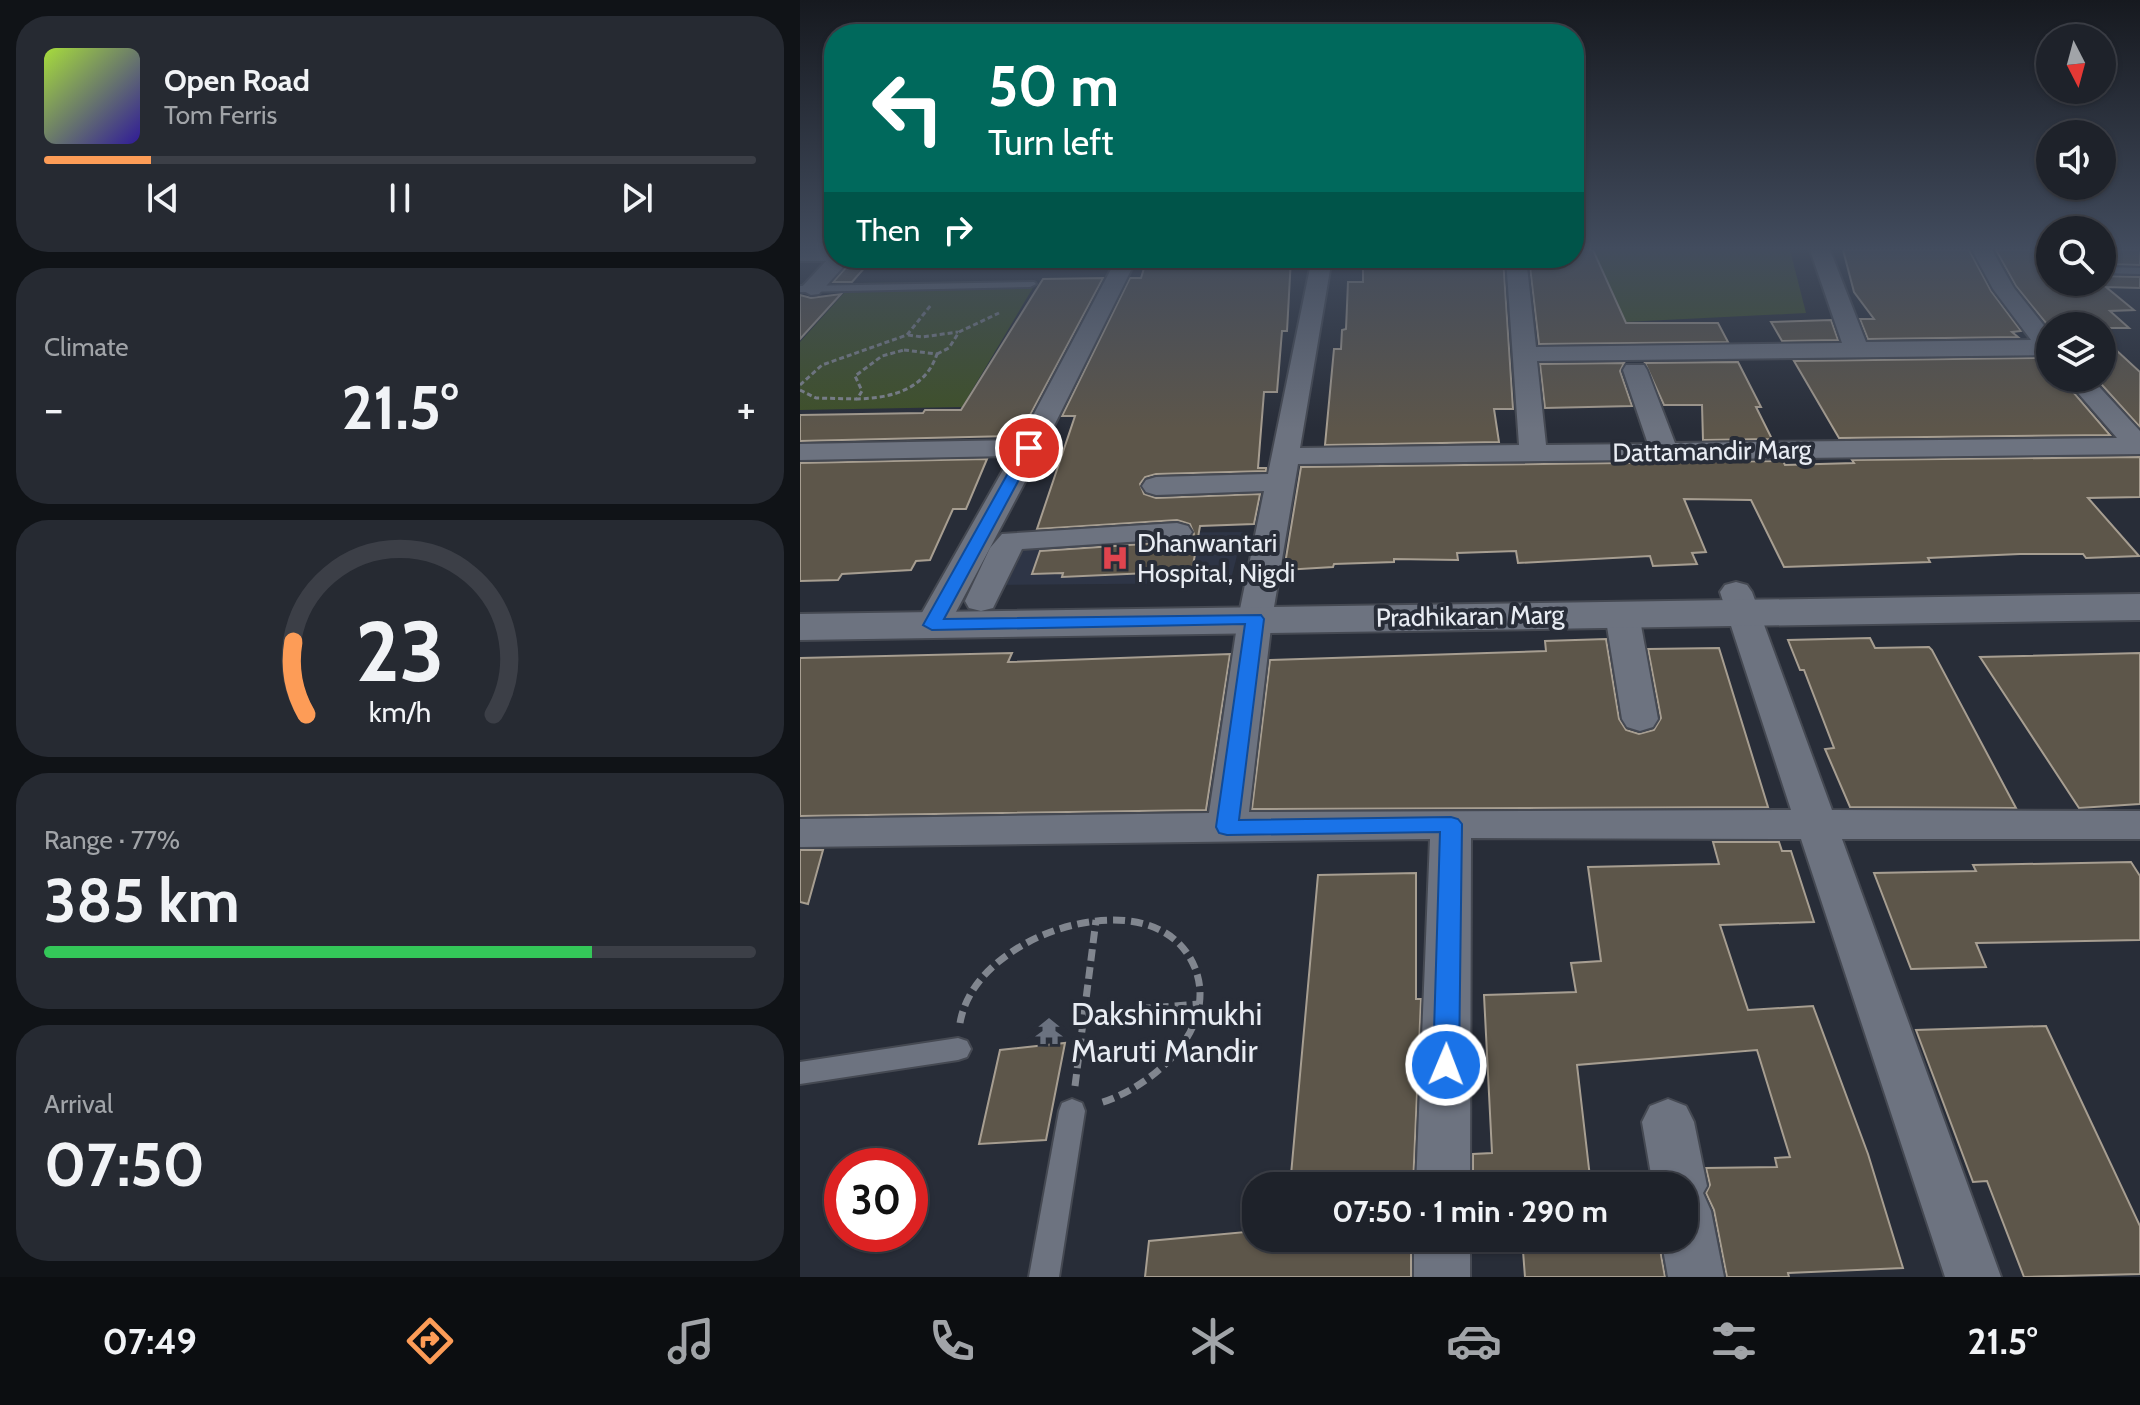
<!DOCTYPE html>
<html lang="en">
<head>
<meta charset="utf-8">
<style>
	:root { --surface:#1e222a; --page:#262a32; --text:#f1f3f6; --muted:#a1a4a8; --line:#3c3f47; --accent:#fd9c57 }
	body { margin:0; font-family:Cabin,sans-serif; background:var(--page); color:var(--text); height:100vh; display:flex; flex-direction:column; font-size:30px; white-space:nowrap }
	* { box-sizing:border-box; margin:0 }
	p { font-size:26px; color:var(--muted) }
	.icon { flex:none; width:44px; height:44px; fill:none; stroke:currentColor; stroke-width:2; stroke-linecap:round; stroke-linejoin:round }
	.map { position:relative; flex:1; overflow:hidden }
	.panel { display:flex; flex-direction:column; gap:16px; padding:16px; background:#101317; width:800px }
	.panel>* { flex:none }
	.banner { position:absolute; left:24px; top:24px; width:760px; height:244px; border-radius:32px; box-shadow:0 2px 6px #0004,0 0 0 2px var(--line); background:#00695c; color:#fff; overflow:hidden }
	.needle { width:52px; rotate:174deg }
	.tools { position:absolute; left:1236px; top:24px; display:grid; gap:16px }
	.tools a { display:grid; place-items:center; width:80px; height:80px; border-radius:50%; background:var(--surface); box-shadow:0 2px 6px #0004,0 0 0 2px var(--line); font-size:40px }
	.speed { position:absolute; left:24px; top:1148px; display:flex; gap:16px; font-size:40px; font-weight:700; text-align:center }
	.speed>* { display:grid; place-content:center; width:104px; height:104px; border-radius:50%; background:var(--surface); box-shadow:0 2px 6px #0004,0 0 0 2px var(--line); line-height:1 }
	.speed .limit { border:12px solid #d22; background:#fff; color:#111 }
	.pin { position:absolute; display:grid; place-items:center; width:68px; height:68px; color:#fff; margin:-34px; border:4px solid #fff; border-radius:50%; box-shadow:0 2px 8px #0007 }
	.me { position:absolute; width:88px; margin:-44px; rotate:1deg; stroke-linejoin:round; filter:drop-shadow(0 0 6px #0008) }
	.turn { display:flex; align-items:center; gap:28px; height:168px; padding:0 32px; font-size:36px }
	.turn .icon { width:104px; height:104px; stroke-width:2.5 }
	.turn b { display:block; font-size:56px; line-height:68px }
	.then { display:flex; align-items:center; height:76px; padding:0 32px; background:#0003; gap:16px; font-size:30px }
	.big { font-size:60px; font-weight:700; line-height:1.1 }
	.panel .card { flex:1; display:flex; flex-direction:column; justify-content:center; gap:12px; min-width:0; padding:0 28px; border-radius:32px; background:var(--page) }
	.panel .dial { align-items:center; gap:0 }
	.dial svg { height:208px; overflow:visible; fill:none; stroke:var(--line); stroke-width:7; stroke-linecap:round; text-anchor:middle }
	.dial text { fill:var(--text); stroke:none }
	.song { display:flex; align-items:center; gap:24px }
	.cover { width:96px; height:96px; border-radius:12px; background:linear-gradient(135deg,hsl(80 70% 55%),hsl(250 70% 35%)) }
	.played { height:8px; border-radius:4px; background:linear-gradient(90deg,var(--accent) 15%,var(--line) 15%) }
	.keys { display:flex; justify-content:space-around; direction:ltr }
	.heat { display:flex; justify-content:space-between; align-items:center; font-size:44px; direction:ltr }
	.charge { height:12px; border-radius:6px; background:linear-gradient(90deg,#34c759 77%,var(--line) 0) }
	.trip { position:absolute; left:442px; top:1172px; width:456px; height:80px; border-radius:32px; background:var(--surface); box-shadow:0 2px 6px #0004,0 0 0 2px var(--line); font-weight:700; line-height:80px; text-align:center }
	.tab-bar { display:flex; height:128px; justify-content:space-around; align-items:center; background:#0c0e11; color:var(--muted) }
	.tab-bar .icon { width:56px; height:56px }
	.tab-bar .active { color:var(--accent) }
	.tab-bar b { font-size:36px; color:var(--text) }
	main { display:flex; flex:1; min-height:0 }
	.map>svg:first-child { display:block }
	.built { fill:#2e3546 }
	.green { fill:#3f5127 }
	.building { fill:#5d564a; stroke:#a79e91; stroke-width:2 }
	.lines { fill:none; stroke-linecap:round; stroke-linejoin:round }
	.service-casing { stroke:#454952; stroke-width:4 }
	.minor-casing { stroke:#454952; stroke-width:4 }
	.tertiary-casing { stroke:#454952; stroke-width:4 }
	.path-far1 { stroke:#81868f; stroke-width:3; stroke-dasharray:5 3; stroke-linecap:butt }
	.path { stroke:#81868f; stroke-width:7; stroke-dasharray:12 6; stroke-linecap:butt }
	.service { fill:#6d7380; fill-rule:evenodd }
	.minor { fill:#6d7380; fill-rule:evenodd }
	.tertiary { fill:#6d7380; fill-rule:evenodd }
	.route { fill:#1a73e8; stroke:#114b97; stroke-width:2 }
	.labels { text-anchor:middle; dominant-baseline:central; stroke-width:8; stroke-linejoin:round; paint-order:stroke }
	.street-label { font-size:26px; fill:#e8ecf3; stroke:#282d38 }
	.poi-label { font-size:26px; fill:#e8ecf3; stroke:#282d38; text-anchor:start }
	.near-poi-label { font-size:32px; fill:#e8ecf3; stroke:#282d38; text-anchor:start }
</style>
</head>
<body>
<main>
<section class="panel">
<div class="card">
<div class="song"><i class="cover"></i><div><b>Open Road</b><p>Tom Ferris</p></div></div>
<div class="played"></div>
<div class="keys"><svg class="icon" aria-label="previous" viewBox="0 0 24 24"><path d="M18 5L8 12l10 7zM5 5v14"/></svg><svg class="icon" aria-label="pause" viewBox="0 0 24 24"><path d="M8 5v14M16 5v14"/></svg><svg class="icon" aria-label="next" viewBox="0 0 24 24"><path d="M6 5l10 7-10 7zM19 5v14"/></svg></div>
</div>
<div class="card"><p>Climate</p>
<div class="heat"><a>−</a><b class="big">21.5°</b><a>+</a></div>
</div>
<div class="card dial"><svg viewBox="0 0 100 80">
<path d="M14 69A42 42 0 1 1 86 69"/>
<path d="M14 69A42 42 0 0 1 9 41" stroke="#fd9c57"/>
<text x="50" y="56" font-size="32" font-weight="700">23</text>
<text x="50" y="72" font-size="11">km/h</text>
</svg></div>
<div class="card"><p>Range · 77%</p><b class="big">385 km</b><div class="charge"></div></div>
<div class="card"><p>Arrival</p><b class="big">07:50</b></div>
</section>
<div class="map">
<svg width="1340" height="1277" viewBox="0 0 1340 1277">
	<rect width="100%" height="100%" fill="#282d38"/>
	<!-- built -->
	<polygon class="built" points="443,532 430,583 179,585 206,534"/>
	<!-- green -->
	<g class="green">
		<polygon points="782,250 990,250 1006,313 804,323"/>
		<polygon points="237,281 162,407 0,410 0,342 53,283"/>
	</g>
	<!-- building -->
	<g class="building">
		<polygon points="774,250 793,250 826,323 918,323 928,342 739,344 729,258 774,258"/>
		<polygon points="1043,250 1169,250 1191,291 1221,331 1212,332 1218,337 1068,339 1060,319 1074,319 1054,292"/>
		<polygon points="1196,250 1239,250 1250,261 1250,282 1302,284 1302,276 1340,277 1340,288 1306,287 1334,310 1310,311 1329,328 1250,328 1216,286"/>
		<polygon points="1302,250 1340,250 1340,265 1302,264"/>
		<polygon points="353,258 491,258 487,331 482,331 477,392 464,392 458,468 466,468 466,471 356,474 345,477 340,484 344,494 356,498 460,494 454,524 400,526 392,571 262,577 263,573 232,574 240,551 388,541 394,534 390,524 377,520 237,529 275,416 262,416 330,278 341,278 345,265 351,265"/>
		<polygon points="637,258 703,258 713,409 694,409 699,442 525,445 534,349 541,349 542,330 546,329 548,282 563,282 563,261"/>
		<polygon points="50,263 68,264 52,282 33,282"/>
		<polygon points="303,278 229,417 220,418 211,436 0,441 0,415 123,413 125,410 161,410 243,279"/>
		<polygon points="41,294 0,339 0,295 11,298"/>
		<polygon points="1031,320 1038,340 982,341 971,322"/>
		<polygon points="1302,337 1340,372 1340,427 1302,385"/>
		<polygon points="1238,358 1250,370 1250,378 1257,378 1268,386 1310,435 1039,438 994,361"/>
		<polygon points="938,362 961,407 956,407 972,439 903,440 902,405 864,405 845,363"/>
		<polygon points="824,363 820,371 832,406 745,408 740,364"/>
		<polygon points="1340,457 1340,497 1288,498 1339,556 1286,558 1283,554 1220,554 1128,558 1130,562 984,567 951,500 884,499 906,552 892,553 897,564 853,566 850,556 718,563 716,551 657,553 658,560 594,559 594,562 534,564 533,567 484,570 501,467 983,461 985,465 1054,463 1052,460"/>
		<polygon points="187,459 166,509 153,509 130,560 116,561 111,570 42,574 38,580 0,581 0,463"/>
		<polygon points="1070,638 1075,648 1129,647 1132,650 1216,808 1050,807 1025,749 1034,748 1004,670 1000,670 988,640"/>
		<polygon points="806,639 819,719 826,730 839,734 854,730 861,718 848,649 919,648 968,807 452,809 470,660 746,651 745,641"/>
		<polygon points="212,653 208,662 430,654 406,810 0,816 0,658"/>
		<polygon points="1340,653 1340,804 1279,808 1180,657"/>
		<polygon points="913,842 979,842 982,851 991,851 1014,922 920,925 948,1010 1013,1006 1068,1154 1103,1268 988,1273 989,1277 927,1277 914,1210 906,1193 910,1185 906,1168 977,1167 975,1158 990,1157 957,1050 777,1065 791,1186 673,1186 673,1154 692,1153 684,995 776,992 771,963 801,961 788,867 919,864"/>
		<polygon points="0,850 23,850 8,904 0,902"/>
		<polygon points="1331,862 1340,876 1340,940 1176,943 1186,967 1111,969 1074,873 1176,871 1173,865"/>
		<polygon points="616,873 616,999 621,999 613,1186 490,1186 518,875"/>
		<polygon points="1246,1026 1340,1226 1340,1274 1224,1277 1187,1181 1173,1182 1116,1030"/>
		<polygon points="265,1043 246,1140 179,1144 200,1050"/>
		<polygon points="456,1231 456,1238 611,1238 611,1277 345,1277 349,1241"/>
		<polygon points="722,1238 858,1238 865,1277 725,1277"/>
	</g>
	<g class="lines">
		<!-- service casing -->
		<g class="service-casing">
			<g id="service">
				<polygon points="1302,267 1340,268 1340,274 1302,273"/>
				<polygon points="234,282 236,284 230,287 0,292 0,286"/>
				<polygon points="158,1038 167,1041 171,1049 167,1057 158,1060 0,1084 0,1062"/>
				<polygon points="272,1099 282,1103 285,1111 259,1277 229,1277 259,1111 262,1103"/>
			</g>
		</g>
		<!-- minor casing -->
		<g class="minor-casing">
			<g id="minor">
				<polygon points="0,250 34,250 34,258 51,258 19,294 11,295 0,289 26,261 0,261"/>
				<polygon points="1010,250 1030,250 1066,342 1231,340 1193,289 1172,250 1192,250 1214,288 1250,333 1250,355 737,361 746,445 848,444 823,370 826,365 844,365 847,370 875,443 1317,438 1265,378 1291,378 1340,431 1340,454 498,464 472,619 449,812 991,810 920,592 925,585 936,582 947,585 952,592 1032,810 1340,811 1340,839 1042,839 1201,1277 1145,1277 1001,839 671,838 670,1186 616,1186 630,839 0,847 0,819 409,813 438,619 464,491 356,495 346,492 342,486 346,480 356,477 468,474 512,258 532,258 500,448 719,445 706,258 726,258 736,347 1042,343"/>
				<polygon points="317,258 337,258 243,448 149,625 144,632 132,635 120,632 115,625 211,456 0,460 0,444 220,440"/>
				<polygon points="377,523 388,526 392,532 388,538 222,549 193,608 181,611 169,608 165,601 190,548 202,534"/>
				<polygon points="822,604 834,607 839,614 858,719 853,727 840,731 827,727 822,719 805,614 810,607"/>
				<polygon points="868,1099 886,1106 894,1122 907,1186 903,1193 911,1211 924,1277 868,1277 861,1238 884,1238 884,1186 853,1186 842,1122 850,1106"/>
				<rect x="614" y="1238" width="56" height="39"/>
			</g>
		</g>
		<!-- tertiary casing -->
		<g class="tertiary-casing">
			<polygon id="tertiary" points="1340,594 1340,620 0,640 0,614"/>
		</g>
		<!-- path-far1 -->
		<g class="path-far1">
			<polyline points="108,335 122,337 158,332"/>
			<path d="M104 350 137 354C125 390 91 398 57 399L62 391 55 376 82 356Z"/>
			<polyline points="137,354 149,348 159,332 199,313"/>
			<polyline points="0,385 22,365 107,335 131,305"/>
			<polyline points="0,390 16,398 57,399"/>
		</g>
		<!-- path -->
		<g class="path">
			<polyline points="285,1013 399,1004"/>
			<path d="M160 1023C166 988 193 962 223 945 272 916 367 900 395 968 419 1030 352 1087 300 1103"/>
			<polyline points="275,1086 296,920"/>
		</g>
		<!-- service -->
		<use href="#service" class="service"/>
		<!-- minor -->
		<use href="#minor" class="minor"/>
		<!-- tertiary -->
		<use href="#tertiary" class="tertiary"/>
	</g>
	<!-- sky -->
	<linearGradient id="sky" x2="0" y2="1"><stop stop-color="#16191f"/><stop offset="0.58" stop-color="#424c5e"/><stop offset="1" stop-color="#424c5e" stop-opacity="0"/></linearGradient>
	<rect width="1340" height="429" fill="url(#sky)"/>
	<!-- route -->
	<polygon class="route" points="229,444 236,448 144,619 461,615 464,619 439,820 651,817 658,819 662,824 659,1065 655,1073 646,1077 636,1073 633,1065 640,832 427,835 419,833 416,827 445,624 132,630 123,625 222,448"/>
	<!-- icons -->
	<defs>
		<g id="hospital-bare" transform="scale(2.16)"><path d="M-5-5h3v3.5h4V-5h3V5h-3V1.5h-4V5h-3Z" fill="#e0444e" stroke="#282d38" stroke-width="2.5" paint-order="stroke"/></g>
		<g id="temple-bare" transform="scale(2.16)"><path d="M0-6L5-2H3V0L6.5 2.5H4V6H1.5V3h-3V6H-4V2.5H-6.5L-3 0V-2H-5Z" fill="#6b7280" stroke="#282d38" stroke-width="2.5" paint-order="stroke"/></g>
	</defs>
	<g fill-rule="evenodd">
		<use href="#hospital-bare" x="315" y="558"/>
		<use href="#temple-bare" x="249" y="1031"/>
	</g>
	<g class="labels">
		<!-- street labels -->
		<g class="street-label">
			<text transform="translate(912 451) rotate(-1)">Dattamandir Marg</text>
			<text transform="translate(670 616) rotate(-1)">Pradhikaran Marg</text>
		</g>
		<!-- poi labels -->
		<g class="poi-label">
			<text x="337" y="543">Dhanwantari<tspan x="337" dy="30">Hospital, Nigdi</tspan></text>
		</g>
		<!-- near-poi labels -->
		<g class="near-poi-label">
			<text x="271" y="1013">Dakshinmukhi<tspan x="271" dy="37">Maruti Mandir</tspan></text>
		</g>
	</g>
</svg>
<div class="tools">
<a><svg class="needle" viewBox="-14 -14 28 28"><path d="M0-13l5 13h-10z" fill="#e53935"/><path d="M0 13l5-13h-10z" fill="#a1a4a8"/></svg></a>
<a><svg class="icon" aria-label="sound" viewBox="0 0 24 24"><path d="M4 9h4l5-4v14l-5-4H4zM17 9q2 3 0 6"/></svg></a>
<a><svg class="icon" aria-label="search" viewBox="0 0 24 24"><circle cx="10" cy="10" r="6"/><path d="M15 15l6 6"/></svg></a>
<a><svg class="icon" aria-label="layers" viewBox="0 0 24 24"><path d="M12 4l9 5-9 5-9-5zM3 14l9 5 9-5"/></svg></a>
</div>
<div class="speed"><div class="limit">30</div></div>
<div class="pin" style="left:229px;top:448px;background:#d93025"><svg class="icon" aria-label="arrive" viewBox="0 0 24 24"><path d="M6 21V4h12l-3 4 3 4H6"/></svg></div>
<svg class="me" style="left:646px;top:1065px" viewBox="-20 -20 40 40"><circle r="17" fill="#1a73e8" stroke="#fff" stroke-width="3"/><path d="M0-11L8 9 0 5-8 9z" fill="#fff"/></svg>
<div class="trip">07:50 · 1 min · 290 m</div>
<div class="banner">
<div class="turn"><svg class="icon" aria-label="left" viewBox="0 0 24 24"><path d="M17 20v-9H6M10 6l-5 5 5 5"/></svg><div><b>50 m</b>Turn left</div></div>
<div class="then">Then<svg class="icon" aria-label="right" viewBox="0 0 24 24"><path d="M7 20v-9h11M14 6l5 5-5 5"/></svg></div>
</div>
</div>
</main>
<nav class="tab-bar">
<b>07:49</b>
<svg class="icon active" aria-label="directions" viewBox="0 0 24 24"><path d="M12 3l9 9-9 9-9-9zM9 14v-3h6M13 9l2 2-2 2"/></svg>
<svg class="icon" aria-label="music" viewBox="0 0 24 24"><path d="M9 18V5l10-2v13"/><circle cx="6" cy="18" r="3"/><circle cx="16" cy="16" r="3"/></svg>
<svg class="icon" aria-label="phone" viewBox="0 0 24 24"><path d="M5 4h4l2 5-3 2q2 4 5 5l2-3 5 2v4C11 20 4 13 5 4z"/></svg>
<svg class="icon" aria-label="climate" viewBox="0 0 24 24"><path d="M12 3v18M4 7l16 10M4 17L20 7"/></svg>
<svg class="icon" aria-label="car" viewBox="0 0 24 24"><path d="M5 17H2v-5l4-1 3-4h7l3 4 3 1v5h-3M9 17h6M6 11h13"/><circle cx="7" cy="17" r="2"/><circle cx="17" cy="17" r="2"/></svg>
<svg class="icon" aria-label="filters" viewBox="0 0 24 24"><path d="M4 7h16M4 17h16"/><circle cx="9" cy="7" r="2"/><circle cx="15" cy="17" r="2"/></svg>
<b>21.5°</b>
</nav>
</body>
</html>
